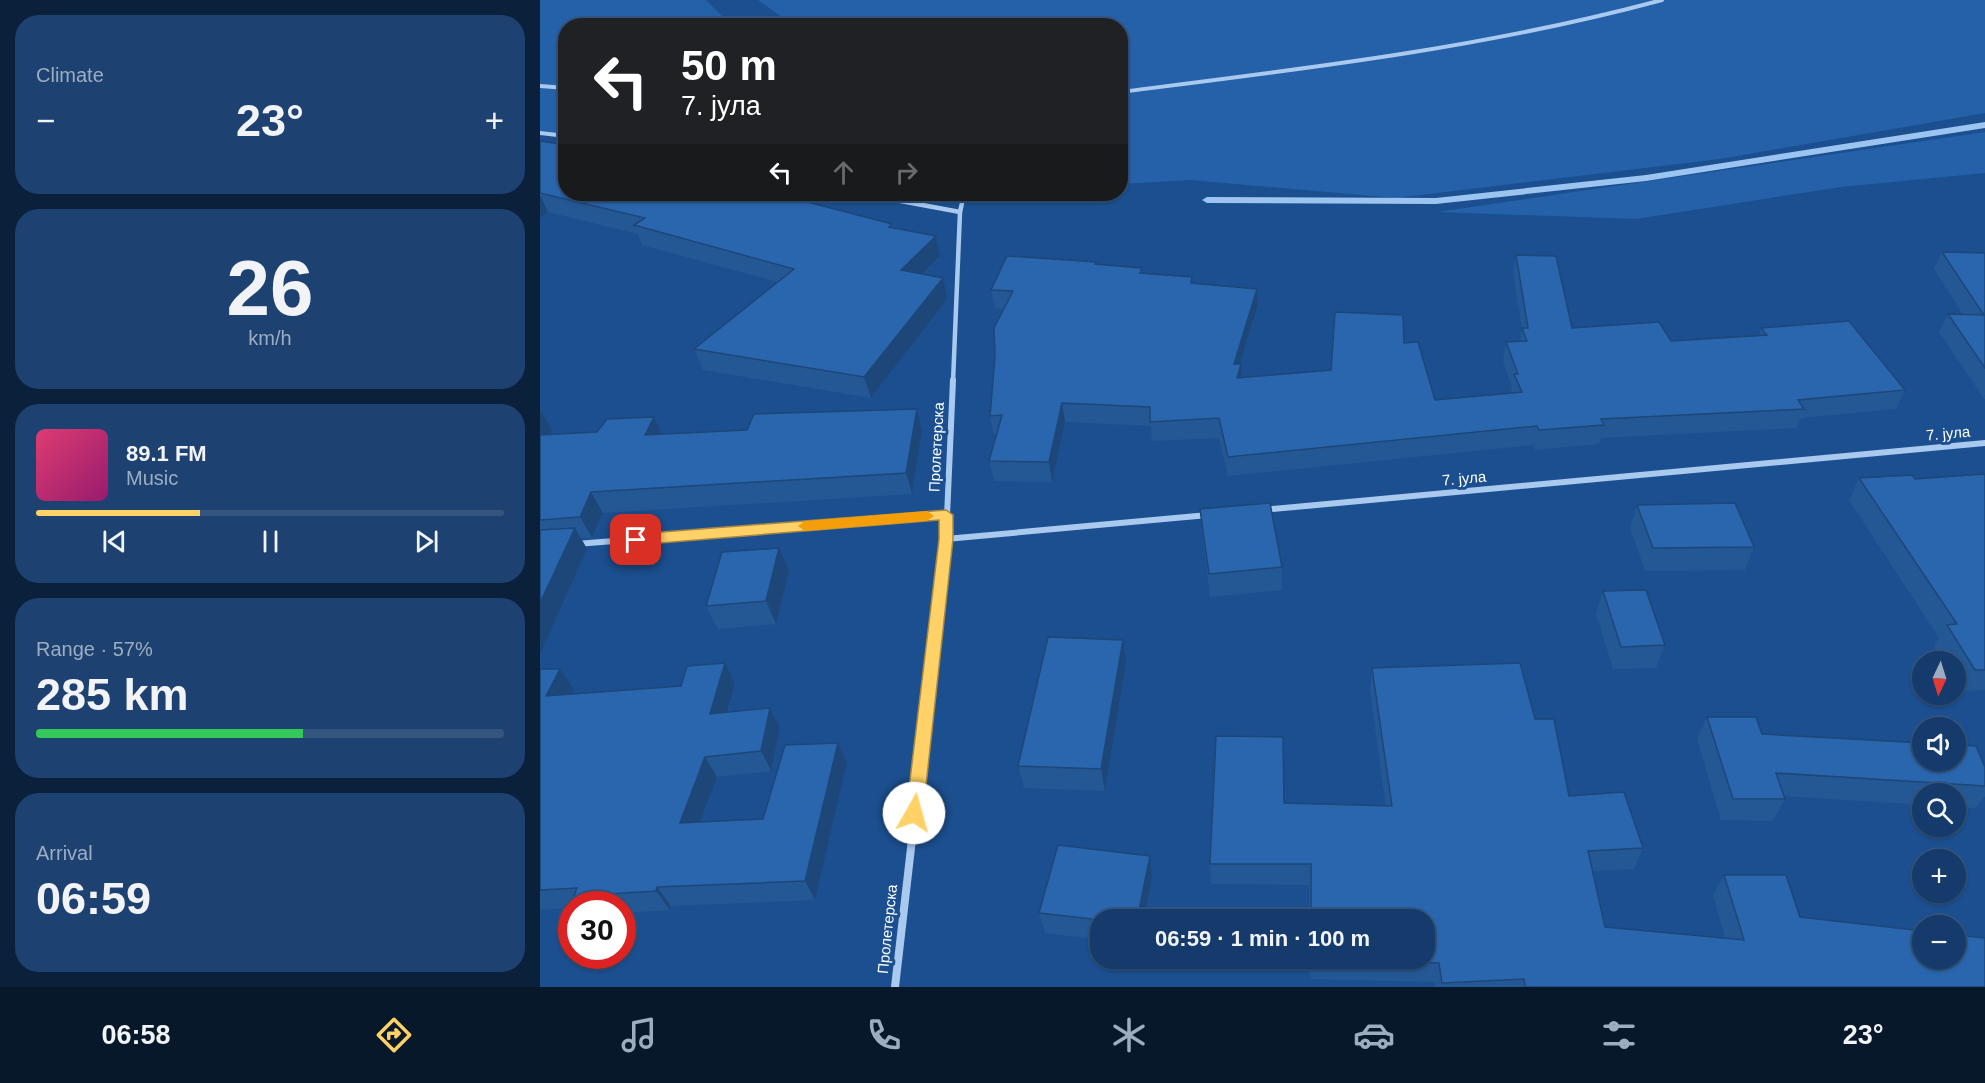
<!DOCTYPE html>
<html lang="en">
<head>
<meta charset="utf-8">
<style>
	:root { --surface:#143b6b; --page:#1d4271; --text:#f1f3f6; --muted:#9dadc1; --line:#33557e; --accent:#ffd166 }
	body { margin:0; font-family:Helvetica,sans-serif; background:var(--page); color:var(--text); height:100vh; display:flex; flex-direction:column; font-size:22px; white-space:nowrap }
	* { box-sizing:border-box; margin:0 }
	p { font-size:20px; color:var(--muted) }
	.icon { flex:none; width:33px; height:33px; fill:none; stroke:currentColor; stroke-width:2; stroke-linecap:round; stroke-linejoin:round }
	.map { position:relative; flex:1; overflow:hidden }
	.panel { display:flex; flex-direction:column; gap:15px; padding:15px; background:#0b203b; width:540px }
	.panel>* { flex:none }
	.banner { position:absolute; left:18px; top:18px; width:570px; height:183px; border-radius:24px; box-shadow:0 2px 4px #0004,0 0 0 2px var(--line); background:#202124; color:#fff; overflow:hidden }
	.needle { width:39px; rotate:184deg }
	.controls { position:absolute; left:1372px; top:651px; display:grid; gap:12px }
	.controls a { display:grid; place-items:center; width:54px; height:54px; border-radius:50%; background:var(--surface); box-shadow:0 2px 4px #0004,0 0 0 2px var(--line); font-size:30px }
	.speed { position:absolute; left:18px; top:891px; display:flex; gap:12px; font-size:30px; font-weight:700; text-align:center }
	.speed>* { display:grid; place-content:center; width:78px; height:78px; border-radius:50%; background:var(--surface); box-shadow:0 2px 4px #0004,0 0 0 2px var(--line); line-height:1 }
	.speed .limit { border:9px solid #d22; background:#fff; color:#111 }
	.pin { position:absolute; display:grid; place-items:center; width:51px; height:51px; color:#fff; margin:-26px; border-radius:12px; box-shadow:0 3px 9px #0006 }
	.me { position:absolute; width:66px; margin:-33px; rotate:7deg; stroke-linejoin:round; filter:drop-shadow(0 0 4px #0008) }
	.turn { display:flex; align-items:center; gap:21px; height:126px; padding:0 24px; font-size:27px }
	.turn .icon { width:78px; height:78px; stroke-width:2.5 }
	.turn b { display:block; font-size:42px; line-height:51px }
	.lanes { display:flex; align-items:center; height:57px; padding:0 24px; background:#0003; justify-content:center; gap:30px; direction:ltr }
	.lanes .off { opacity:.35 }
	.big { font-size:45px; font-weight:700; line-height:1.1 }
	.panel .widget { flex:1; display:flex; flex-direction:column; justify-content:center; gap:9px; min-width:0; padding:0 21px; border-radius:24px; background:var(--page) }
	.panel .dial { align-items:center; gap:0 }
	.dial b { font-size:78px; line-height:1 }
	.song { display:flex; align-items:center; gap:18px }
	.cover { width:72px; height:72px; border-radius:9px; background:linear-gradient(135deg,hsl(340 70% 55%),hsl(320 70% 35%)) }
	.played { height:6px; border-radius:3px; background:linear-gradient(90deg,var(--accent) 35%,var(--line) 35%) }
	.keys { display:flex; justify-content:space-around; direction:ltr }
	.heat { display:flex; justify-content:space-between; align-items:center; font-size:33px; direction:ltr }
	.charge { height:9px; border-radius:4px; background:linear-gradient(90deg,#34c759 57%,var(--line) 0) }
	.trip { position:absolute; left:550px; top:909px; width:345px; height:60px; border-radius:24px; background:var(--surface); box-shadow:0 2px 4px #0004,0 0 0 2px var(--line); font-weight:700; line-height:60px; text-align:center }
	.menu { display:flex; height:96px; justify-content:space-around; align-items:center; background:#08182b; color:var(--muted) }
	.menu .icon { width:42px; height:42px }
	.menu .selected { color:var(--accent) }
	.menu b { font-size:27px; color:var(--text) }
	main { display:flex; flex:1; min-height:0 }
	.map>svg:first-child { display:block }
	.green { fill:#2461a8 }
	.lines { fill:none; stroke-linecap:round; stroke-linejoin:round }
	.stream { fill:#9cc4f0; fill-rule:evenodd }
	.minor-far3 { stroke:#a9c9ee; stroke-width:4 }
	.minor-far2 { stroke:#a9c9ee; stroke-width:4.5 }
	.minor-far1 { stroke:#a9c9ee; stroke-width:6 }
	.minor { stroke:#a9c9ee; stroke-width:8 }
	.wall { fill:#245895 }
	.shaded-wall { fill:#1d4779 }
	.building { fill:#2a66ad; stroke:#1d4779; stroke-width:1.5 }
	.route { fill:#ffd166; stroke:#a68842; stroke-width:1.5 }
	.slow { fill:#f59e0b }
	.labels { text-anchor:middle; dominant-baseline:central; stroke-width:6; stroke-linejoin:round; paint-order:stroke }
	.street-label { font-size:15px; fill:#fff; stroke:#1b4f8f }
</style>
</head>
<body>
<main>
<section class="panel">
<div class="widget"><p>Climate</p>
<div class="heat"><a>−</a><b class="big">23°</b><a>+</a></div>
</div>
<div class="widget dial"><b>26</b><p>km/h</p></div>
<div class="widget">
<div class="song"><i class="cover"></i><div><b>89.1 FM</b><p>Music</p></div></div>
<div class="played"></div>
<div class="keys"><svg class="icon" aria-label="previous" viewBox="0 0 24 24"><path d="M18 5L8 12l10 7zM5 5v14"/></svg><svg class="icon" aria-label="pause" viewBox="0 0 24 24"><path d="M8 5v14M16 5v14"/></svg><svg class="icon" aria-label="next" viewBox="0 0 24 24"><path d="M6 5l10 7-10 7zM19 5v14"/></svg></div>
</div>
<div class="widget"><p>Range · 57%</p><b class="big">285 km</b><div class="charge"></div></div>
<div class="widget"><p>Arrival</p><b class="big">06:59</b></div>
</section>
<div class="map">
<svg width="1445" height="987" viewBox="0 0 1445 987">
	<rect width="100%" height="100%" fill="#1b4f8f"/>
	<!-- green -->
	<g class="green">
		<polygon points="0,0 166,0 185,19 181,26 26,26 25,137 0,133"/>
		<polygon points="218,0 1445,0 1445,113 1180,159 856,198 650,180 581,184 580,26 250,25 250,23"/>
		<polygon points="1445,132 1445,173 1301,187 1096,219 897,212"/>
	</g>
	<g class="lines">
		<!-- stream -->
		<polygon class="stream" points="1445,122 1445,128 1106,181 896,204 667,203 662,200 667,197 896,198 1106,175"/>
		<!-- minor-far3 -->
		<g class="minor-far3">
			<polyline points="0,86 26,88"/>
			<path d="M580 92C763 69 944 48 1122 0"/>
			<polyline points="0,133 26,136"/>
		</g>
		<!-- minor-far2 -->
		<g class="minor-far2">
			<polyline points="323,194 420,212"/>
			<polyline points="413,382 420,212 424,194"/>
		</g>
		<!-- minor-far1 -->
		<g class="minor-far1">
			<polyline points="723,510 1445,443"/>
			<polyline points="406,539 668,515"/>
			<polyline points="36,544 406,515"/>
			<polyline points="393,650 406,539 413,380"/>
		</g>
		<!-- minor -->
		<polyline class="minor" points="355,987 394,648"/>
	</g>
	<!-- wall -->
	<g class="wall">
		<polygon points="0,141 352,224 353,227 396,236 400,256 382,274 407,299 331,398 163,370 154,349 237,282 102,245 98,234 8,212 0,218"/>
		<polygon points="1402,252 1445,253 1445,400 1399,332 1408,314 1423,315 1394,269"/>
		<polygon points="976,255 1032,328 1131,341 1219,335 1221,328 1365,390 1356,409 1261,418 1256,428 1061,438 1059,444 995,450 993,445 688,476 679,438 612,441 611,426 525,422 512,482 454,481 449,461 457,435 454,435 450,416 464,309 455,308 451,290 557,264 602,268 603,274 652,277 652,283 717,289 717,307 700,364 701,378 791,370 864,343 895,400 971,393 972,386 963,361 966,342 980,342 982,329 973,273"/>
		<polygon points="0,409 12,430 10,434 57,432 114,417 122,434 207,430 377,409 382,430 372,494 63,513 52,538 41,538 47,549 0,655"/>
		<polygon points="1445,474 1445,690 1421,691 1416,683 1416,662 1403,662 1394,646 1399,638 1309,500 1319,478 1375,479"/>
		<polygon points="1097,505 1214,547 1205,570 1105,571 1090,528"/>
		<polygon points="660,509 742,567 742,590 670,597 662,532"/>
		<polygon points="249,571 236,624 178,629 166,606"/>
		<polygon points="1063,591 1125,645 1116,668 1073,669 1056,614"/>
		<polygon points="586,663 565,791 484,788 478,766"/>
		<polygon points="832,668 995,719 1029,796 1103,848 1094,869 1053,871 1065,927 1185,938 1173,895 1184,875 1260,917 1445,987 895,987 894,982 770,979 769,958 885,958 885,920 769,920 769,885 671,884 670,864 744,803 846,806 830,691"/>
		<polygon points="0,669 20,669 34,689 31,694 195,684 188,712 230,708 240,728 231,771 177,777 160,822 223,819 307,763 275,900 131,906 130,910 82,913 82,904 32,904 32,908 0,910"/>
		<polygon points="1167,717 1222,734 1445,767 1445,796 1436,808 1416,807 1416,794 1383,794 1383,805 1244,796 1245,799 1233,821 1181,820 1157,739"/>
		<polygon points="610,856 612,877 604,920 561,920 561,940 505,933 499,913"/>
	</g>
	<!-- shaded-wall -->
	<g class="shaded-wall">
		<polygon points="0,195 8,212 0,218"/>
		<polygon points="396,236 400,256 366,290 361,270"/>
		<polygon points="403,278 407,299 331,398 324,377"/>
		<polygon points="717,289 717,307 694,383 694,364"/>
		<polygon points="701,364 701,384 697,378"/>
		<polygon points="522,403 525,422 512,482 509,462"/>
		<polygon points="0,409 12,430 1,456 0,455"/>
		<polygon points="377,409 382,430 372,494 366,473"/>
		<polygon points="114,417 124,438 105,435"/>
		<polygon points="51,492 63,513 52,538 40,517"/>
		<polygon points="35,528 47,549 0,655 0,603"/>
		<polygon points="239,548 249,571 236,624 226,601"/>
		<polygon points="583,640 586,663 565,791 561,769"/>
		<polygon points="185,663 195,684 181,734 170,714"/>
		<polygon points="20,669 34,689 20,717 6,696"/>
		<polygon points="230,708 240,728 231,771 221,751"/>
		<polygon points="298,743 307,763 275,900 265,881"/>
		<polygon points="165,757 177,777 152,843 140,823"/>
		<polygon points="610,856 612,877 604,920 597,920"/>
		<polygon points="117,887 131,906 130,910 116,891"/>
	</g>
	<!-- building -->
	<g class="building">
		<polygon points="0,141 26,145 26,194 237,194 352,224 349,227 396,236 361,270 403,278 324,377 154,349 254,269 94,225 105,218 0,193"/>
		<polygon points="1402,252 1445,253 1445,368 1408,314 1444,315"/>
		<polygon points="976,255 1016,256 1032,328 1119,322 1131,341 1227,335 1221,328 1309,321 1365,390 1258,400 1264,409 1061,419 1064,425 999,430 997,426 688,457 679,418 610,422 610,407 522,403 509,462 449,461 462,415 450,416 455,356 454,328 473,291 451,290 467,256 556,262 555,264 602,268 600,273 652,277 651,283 717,289 694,364 701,364 697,378 791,370 795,312 863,315 864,343 878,342 895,400 982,392 974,374 978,374 966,342 987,341 982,328 988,328"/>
		<polygon points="377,409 366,473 51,492 40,517 0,520 0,435 57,432 67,419 114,417 105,435 207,430 214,414"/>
		<polygon points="1445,474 1445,670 1435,670 1407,625 1417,624 1319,478 1372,475 1375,479"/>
		<polygon points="730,503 742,567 669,574 660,509"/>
		<polygon points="1195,503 1214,547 1113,548 1097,505"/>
		<polygon points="35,528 0,603 0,530"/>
		<polygon points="239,548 226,601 166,606 182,552"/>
		<polygon points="1106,590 1125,645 1081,647 1063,591"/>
		<polygon points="508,637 583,640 561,769 478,766"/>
		<polygon points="185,663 170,714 230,708 221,751 165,757 140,823 223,819 245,745 298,743 265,881 117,887 116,891 34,896 37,888 0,890 0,669 20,669 6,696 141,686 147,666"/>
		<polygon points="980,663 995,719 1014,719 1029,796 1084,792 1103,848 1048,851 1065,927 1204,940 1184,875 1246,875 1260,917 1383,931 1383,958 1416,958 1416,935 1445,938 1445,987 985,987 984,979 902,983 899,963 771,960 771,958 885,958 885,920 771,920 771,864 670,864 676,736 743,737 744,803 852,806 832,668"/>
		<polygon points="1167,717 1216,717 1222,734 1383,743 1383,760 1416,760 1416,745 1436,746 1445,767 1445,786 1236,773 1245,799 1193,799"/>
		<polygon points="518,845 610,856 597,920 561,920 499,913"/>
	</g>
	<!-- route -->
	<polygon class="route" points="406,510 413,515 413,539 383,813 380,818 374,820 368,818 366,813 399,539 399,520 96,545 88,540 96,534"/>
	<!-- slow -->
	<polygon class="slow" points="387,511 394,516 387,521 265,531 258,526 265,521"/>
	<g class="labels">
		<!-- street labels -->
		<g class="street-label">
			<text transform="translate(1408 433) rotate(-5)">7. јула</text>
			<text transform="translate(396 447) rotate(-87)">Пролетерска</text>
			<text transform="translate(924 478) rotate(-5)">7. јула</text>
			<text transform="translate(347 929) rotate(-84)">Пролетерска</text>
		</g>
	</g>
</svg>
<div class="controls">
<a><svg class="needle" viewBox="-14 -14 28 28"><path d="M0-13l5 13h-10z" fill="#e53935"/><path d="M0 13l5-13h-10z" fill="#9dadc1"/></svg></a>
<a><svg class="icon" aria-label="sound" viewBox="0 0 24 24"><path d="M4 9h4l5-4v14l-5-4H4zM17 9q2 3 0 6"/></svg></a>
<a><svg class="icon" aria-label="search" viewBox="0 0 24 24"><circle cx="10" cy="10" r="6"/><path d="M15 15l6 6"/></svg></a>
<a>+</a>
<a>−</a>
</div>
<div class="speed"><div class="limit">30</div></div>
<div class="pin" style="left:96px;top:540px;background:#d93025"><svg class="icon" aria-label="arrive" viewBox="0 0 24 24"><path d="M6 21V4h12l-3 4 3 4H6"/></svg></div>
<svg class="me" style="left:374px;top:813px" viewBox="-20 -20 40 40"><circle r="19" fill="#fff"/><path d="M0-13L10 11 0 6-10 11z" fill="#ffd166"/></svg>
<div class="trip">06:59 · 1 min · 100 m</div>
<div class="banner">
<div class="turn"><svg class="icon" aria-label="left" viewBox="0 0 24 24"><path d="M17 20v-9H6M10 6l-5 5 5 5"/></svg><div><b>50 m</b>7. јула</div></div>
<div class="lanes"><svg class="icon" aria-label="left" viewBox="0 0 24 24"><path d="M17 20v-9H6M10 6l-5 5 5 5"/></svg><svg class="icon off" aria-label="ahead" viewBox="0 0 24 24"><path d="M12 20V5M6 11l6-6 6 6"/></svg><svg class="icon off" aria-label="right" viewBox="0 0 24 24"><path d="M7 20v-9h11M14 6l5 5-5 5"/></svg></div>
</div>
</div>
</main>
<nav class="menu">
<b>06:58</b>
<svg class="icon selected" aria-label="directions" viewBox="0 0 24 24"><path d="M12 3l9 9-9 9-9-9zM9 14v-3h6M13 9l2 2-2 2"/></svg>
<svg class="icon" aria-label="music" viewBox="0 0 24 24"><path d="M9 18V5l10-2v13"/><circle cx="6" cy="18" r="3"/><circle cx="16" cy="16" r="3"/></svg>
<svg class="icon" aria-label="phone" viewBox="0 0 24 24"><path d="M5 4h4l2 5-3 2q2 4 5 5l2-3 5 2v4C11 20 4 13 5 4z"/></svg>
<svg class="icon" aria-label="climate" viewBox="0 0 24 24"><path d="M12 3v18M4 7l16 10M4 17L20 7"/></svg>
<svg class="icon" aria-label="car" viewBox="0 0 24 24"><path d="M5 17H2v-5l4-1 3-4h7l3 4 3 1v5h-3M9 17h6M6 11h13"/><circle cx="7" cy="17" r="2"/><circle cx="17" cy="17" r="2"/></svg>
<svg class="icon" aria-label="filters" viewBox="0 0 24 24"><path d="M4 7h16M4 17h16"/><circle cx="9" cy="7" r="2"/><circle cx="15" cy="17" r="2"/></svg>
<b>23°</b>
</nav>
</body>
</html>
